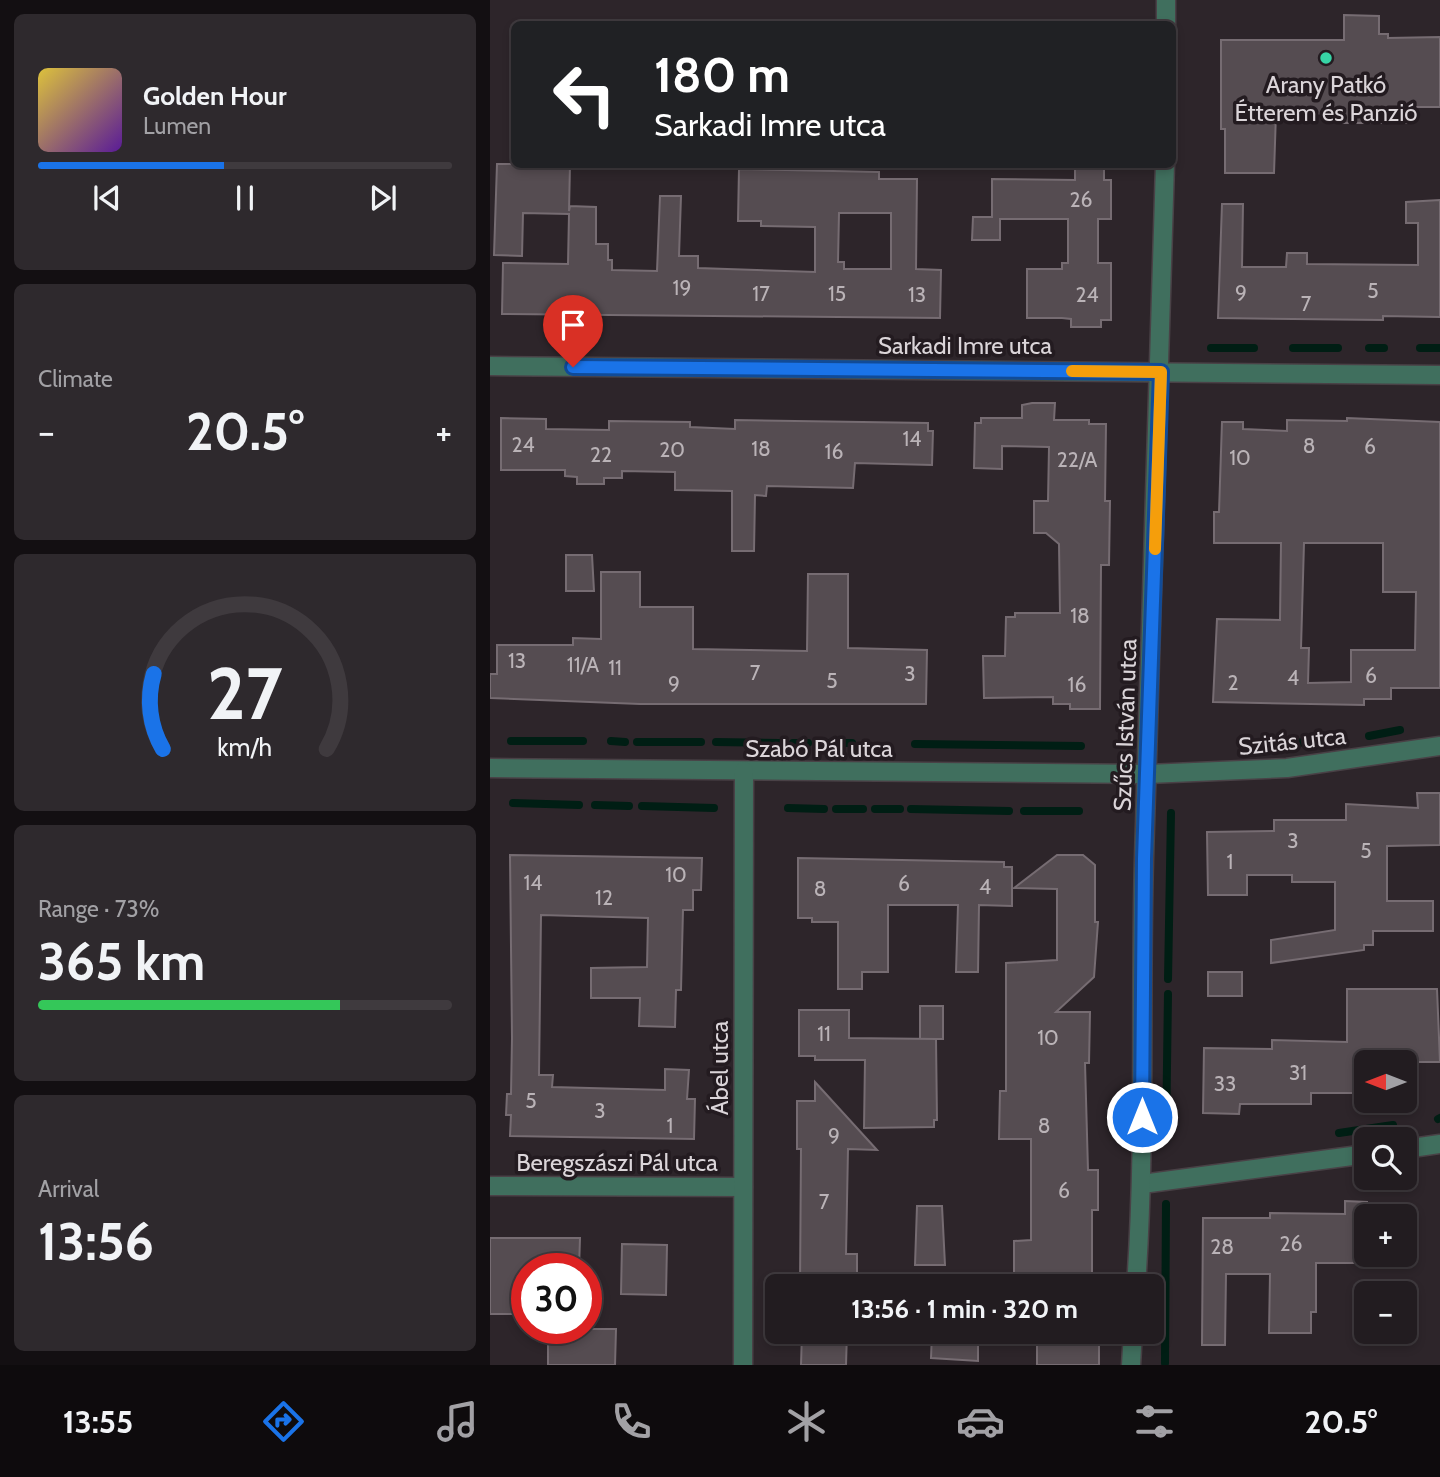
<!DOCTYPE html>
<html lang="en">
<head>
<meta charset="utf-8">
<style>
	:root { --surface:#221c20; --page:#2e292d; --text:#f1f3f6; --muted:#a2a1a5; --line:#3f3a3e; --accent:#1a73e8 }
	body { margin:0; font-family:Cabin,sans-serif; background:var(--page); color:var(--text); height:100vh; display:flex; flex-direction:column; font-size:26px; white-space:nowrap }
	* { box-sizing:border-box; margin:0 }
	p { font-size:23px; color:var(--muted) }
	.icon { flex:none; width:38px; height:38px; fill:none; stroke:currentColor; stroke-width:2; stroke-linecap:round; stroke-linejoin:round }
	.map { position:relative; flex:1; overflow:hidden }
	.side { display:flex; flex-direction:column; gap:14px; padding:14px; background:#130f12; width:490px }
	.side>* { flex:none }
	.top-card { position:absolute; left:21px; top:21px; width:665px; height:147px; border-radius:10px; box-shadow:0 4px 10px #0003,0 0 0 2px var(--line); background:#202124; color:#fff; overflow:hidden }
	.needle { width:46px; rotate:270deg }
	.fabs { position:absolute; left:864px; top:1050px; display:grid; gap:14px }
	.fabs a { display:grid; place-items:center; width:63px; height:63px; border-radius:10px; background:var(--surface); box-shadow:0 4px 10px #0003,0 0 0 2px var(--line); font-size:35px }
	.speed { position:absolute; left:21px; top:1253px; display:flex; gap:14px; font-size:35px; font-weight:700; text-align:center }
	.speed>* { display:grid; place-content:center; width:91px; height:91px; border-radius:50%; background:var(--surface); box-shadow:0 4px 10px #0003,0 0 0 2px var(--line); line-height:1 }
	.speed .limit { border:10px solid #d22; background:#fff; color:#111 }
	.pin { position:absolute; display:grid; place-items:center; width:60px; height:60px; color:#fff; margin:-72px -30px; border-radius:50% 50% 50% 0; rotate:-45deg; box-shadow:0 0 7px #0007 }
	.pin .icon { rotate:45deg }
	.me { position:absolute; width:77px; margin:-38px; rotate:0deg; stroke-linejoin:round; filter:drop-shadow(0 0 5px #0008) }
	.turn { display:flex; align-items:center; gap:24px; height:147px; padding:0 28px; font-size:32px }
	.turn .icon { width:91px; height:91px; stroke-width:2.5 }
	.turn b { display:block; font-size:49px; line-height:60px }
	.big { font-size:52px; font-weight:700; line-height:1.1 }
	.side .tile { flex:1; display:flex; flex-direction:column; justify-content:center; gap:10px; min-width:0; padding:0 24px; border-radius:10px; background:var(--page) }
	.side .dial { align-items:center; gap:0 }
	.dial svg { height:182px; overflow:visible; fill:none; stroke:var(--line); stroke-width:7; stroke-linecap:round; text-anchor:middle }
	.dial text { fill:var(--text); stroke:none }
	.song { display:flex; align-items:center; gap:21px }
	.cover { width:84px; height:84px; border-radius:10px; background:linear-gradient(135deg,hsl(50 70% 55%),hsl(270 70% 35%)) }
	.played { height:7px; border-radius:4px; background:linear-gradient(90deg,var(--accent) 45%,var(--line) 45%) }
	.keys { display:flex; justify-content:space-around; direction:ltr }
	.heat { display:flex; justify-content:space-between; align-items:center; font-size:38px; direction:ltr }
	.charge { height:10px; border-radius:5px; background:linear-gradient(90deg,#34c759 73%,var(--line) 0) }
	.trip { position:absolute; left:275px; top:1274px; width:399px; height:70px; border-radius:10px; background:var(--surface); box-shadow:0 4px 10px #0003,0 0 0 2px var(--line); font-weight:700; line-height:70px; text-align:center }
	.dock { display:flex; height:112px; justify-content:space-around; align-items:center; background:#0e0b0d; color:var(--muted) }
	.dock .icon { width:49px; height:49px }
	.dock .current { color:var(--accent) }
	.dock b { font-size:32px; color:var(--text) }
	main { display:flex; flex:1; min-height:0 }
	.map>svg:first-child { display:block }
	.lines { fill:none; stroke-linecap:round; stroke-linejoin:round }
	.stream { stroke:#001e14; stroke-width:8 }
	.building { fill:#554c51; stroke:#766c72; stroke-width:2; fill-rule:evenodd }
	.minor-casing { stroke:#494146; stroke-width:21 }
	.minor { stroke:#406f5e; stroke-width:18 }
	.route-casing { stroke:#114b97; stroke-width:18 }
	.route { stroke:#1a73e8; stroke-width:12 }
	.slow { stroke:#f59e0b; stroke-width:12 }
	.poi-dot { fill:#37d4a6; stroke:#231b20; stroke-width:2.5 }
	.labels { text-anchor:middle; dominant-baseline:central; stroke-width:7; stroke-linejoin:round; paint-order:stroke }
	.number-label { font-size:21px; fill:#bab3b7 }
	.poi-label { font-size:24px; fill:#dbd5d9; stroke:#231b20 }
	.street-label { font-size:24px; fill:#dbd5d9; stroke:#231b20 }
</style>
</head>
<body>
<main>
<section class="side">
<div class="tile">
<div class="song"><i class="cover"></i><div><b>Golden Hour</b><p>Lumen</p></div></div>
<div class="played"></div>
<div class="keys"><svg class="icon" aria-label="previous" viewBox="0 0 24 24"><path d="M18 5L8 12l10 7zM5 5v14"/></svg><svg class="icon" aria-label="pause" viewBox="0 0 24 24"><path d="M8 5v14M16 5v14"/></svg><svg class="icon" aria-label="next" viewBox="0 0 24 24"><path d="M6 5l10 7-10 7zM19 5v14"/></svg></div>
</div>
<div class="tile"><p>Climate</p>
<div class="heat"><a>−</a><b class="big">20.5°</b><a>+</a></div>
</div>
<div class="tile dial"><svg viewBox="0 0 100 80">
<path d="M14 69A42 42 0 1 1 86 69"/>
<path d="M14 69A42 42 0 0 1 10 36" stroke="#1a73e8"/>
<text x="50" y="56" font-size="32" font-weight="700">27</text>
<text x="50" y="72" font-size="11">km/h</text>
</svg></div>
<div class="tile"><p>Range · 73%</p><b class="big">365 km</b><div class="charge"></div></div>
<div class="tile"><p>Arrival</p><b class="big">13:56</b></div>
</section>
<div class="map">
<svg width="950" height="1365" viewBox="0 0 950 1365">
	<rect width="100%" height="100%" fill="#2d252a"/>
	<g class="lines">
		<!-- stream -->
		<g class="stream">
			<polyline points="721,348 764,348"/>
			<polyline points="803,348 848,348"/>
			<polyline points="879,348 894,348"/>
			<polyline points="930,348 950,348"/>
			<polyline points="879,736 910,730"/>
			<polyline points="21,741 93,741"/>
			<polyline points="121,741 135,742"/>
			<polyline points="147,742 211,742"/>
			<polyline points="226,742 289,743"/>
			<polyline points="797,742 827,743"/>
			<polyline points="303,743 318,743"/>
			<polyline points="332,743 362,743"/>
			<polyline points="425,744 591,746"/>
			<polyline points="23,803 89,805"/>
			<polyline points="105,805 139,806"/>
			<polyline points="152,806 224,808"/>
			<polyline points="298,808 334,809"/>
			<polyline points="346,809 373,809"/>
			<polyline points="385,809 410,809"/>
			<polyline points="421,809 519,811"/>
			<polyline points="534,811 589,811"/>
			<polyline points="678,979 681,813"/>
			<polyline points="948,1119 950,1118"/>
			<polyline points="849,1133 903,1125"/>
			<polyline points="676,1138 678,994"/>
			<polyline points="675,1363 676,1204"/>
		</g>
	</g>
	<!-- building -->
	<g class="building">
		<polygon points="854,15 889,16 889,34 898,34 898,38 950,37 950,107 919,107 919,123 852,123 852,114 786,113 784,173 735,173 735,129 731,129 731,40 854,40"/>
		<path d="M7 164H80L79 211 80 206 106 207V244H118V260H122V270L167 271 170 196H191L189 256H208V268L325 272V227L271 226V221H248L249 169 389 172V179H427L426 269 451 270 450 318 12 314 13 263 78 264 79 214 33 213 32 256 4 255ZM349 213H401V269H354V262H348Z"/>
		<polygon points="585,168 614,168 614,180 621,180 621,219 608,219 608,263 621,263 621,320 611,320 611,327 581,327 581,319 572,318 537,318 537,269 572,269 572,263 578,263 578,219 510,219 510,240 482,240 483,217 502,217 502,179 585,180"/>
		<polygon points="950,200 950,317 893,316 893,320 728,318 732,204 753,204 752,267 796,267 797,253 817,253 817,264 928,265 928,223 916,223 916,202"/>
		<polygon points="542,403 565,403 564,420 599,420 599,424 616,424 615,501 620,501 619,565 611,565 610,709 580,709 580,704 563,704 563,697 494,698 493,656 515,656 516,617 525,617 525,613 570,613 569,544 556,533 544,533 544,501 558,501 559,447 512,446 512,469 484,468 485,423 491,423 491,418 532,418 532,405"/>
		<polygon points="11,418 56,419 56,429 119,430 119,421 200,422 200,427 245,429 245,420 438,423 438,431 443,431 442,465 365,463 363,488 277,486 276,496 265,495 264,551 242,551 242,491 185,490 185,472 132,471 132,478 114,478 114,484 87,484 87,477 75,476 75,470 11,470"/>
		<path d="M857 418 950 422V688H901V699H874V705L723 702 727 619 790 620 791 543H724V512H729L732 422H753V429L797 431V420L857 421ZM814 543H893V592H926L925 650H861V682L818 683 819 648H811Z"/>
		<polygon points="76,555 102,555 104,591 76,591"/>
		<polygon points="111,572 150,572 150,607 203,607 203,649 317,651 318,574 358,574 358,648 437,650 436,704 150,704 0,698 0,674 7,674 7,645 83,645 83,638 111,639"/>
		<polygon points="927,793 950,793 950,845 897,846 897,901 943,901 943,931 883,931 883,945 874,945 874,950 781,963 781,940 845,930 845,882 802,882 802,875 757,875 757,895 718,895 717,832 784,831 784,820 856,820 856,804 928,808"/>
		<polygon points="20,855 212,858 211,890 203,890 203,910 193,910 191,990 186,990 185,1027 149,1026 150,998 101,998 101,968 157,967 158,918 51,915 49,1075 63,1075 62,1087 175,1090 175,1069 199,1070 197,1099 205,1099 204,1139 20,1136 21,1115 16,1115 17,1094 21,1094 22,1038"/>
		<polygon points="567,855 593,855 605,865 605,922 608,922 604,977 566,1012 600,1012 599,1063 595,1063 598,1170 608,1170 608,1210 602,1210 602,1284 524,1286 524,1241 541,1240 541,1139 509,1139 510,1091 516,1091 516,963 567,960 567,889 524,888"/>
		<polygon points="308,858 514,862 514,867 522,867 522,906 489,905 488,972 466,972 468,905 398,905 398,972 372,972 372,989 348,989 348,922 322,922 322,918 308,918"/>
		<rect x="718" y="972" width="34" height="24"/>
		<polygon points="857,989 947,989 950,1062 877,1062 877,1093 821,1093 821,1104 750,1104 749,1114 713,1113 714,1048 782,1049 782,1040 857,1042"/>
		<rect x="430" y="1006" width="23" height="33"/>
		<polygon points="309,1010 359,1010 359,1038 446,1039 447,1120 444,1120 444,1127 374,1128 375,1060 325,1060 325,1056 309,1056"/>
		<polygon points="325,1082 387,1150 358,1149 356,1254 367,1254 367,1286 310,1286 311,1149 307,1149 307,1101 325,1101"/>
		<polygon points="855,1201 877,1202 877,1263 826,1263 826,1312 821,1312 821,1333 779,1333 780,1274 736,1274 735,1345 712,1345 713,1218 780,1218 780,1213 855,1214"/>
		<polygon points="427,1206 452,1206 455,1265 425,1265"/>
		<polygon points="0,1238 90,1238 89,1269 33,1269 33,1274 30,1274 29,1314 0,1314"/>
		<polygon points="132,1244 177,1245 176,1295 131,1294"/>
		<polygon points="58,1329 126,1329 125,1365 58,1365"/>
		<polygon points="312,1332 357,1332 356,1365 311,1365"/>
		<polygon points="442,1332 488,1332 488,1361 441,1358"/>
		<rect x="547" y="1332" width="62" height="33"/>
	</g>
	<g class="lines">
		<!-- minor casing -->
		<g class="minor-casing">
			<g id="minor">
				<polyline points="676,0 676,24"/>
				<polyline points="0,366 950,375"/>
				<polyline points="0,768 658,774 797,768 950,746"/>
				<polyline points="915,1149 950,1144"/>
				<polyline points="652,1184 877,1154"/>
				<polyline points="0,1186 253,1187"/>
				<path d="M646 1286C656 1144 650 1001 654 858 661 627 670 396 675 164"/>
				<polyline points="253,1365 254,771"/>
				<polyline points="641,1365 643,1332"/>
			</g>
		</g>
		<!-- minor -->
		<use href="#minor" class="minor"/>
	</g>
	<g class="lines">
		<!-- route casing -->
		<g class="route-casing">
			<polyline id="route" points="83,367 671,372 654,859 652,1117"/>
		</g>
		<!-- route -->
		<use href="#route" class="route"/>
		<!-- slow -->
		<polyline class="slow" points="582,371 671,372 665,549"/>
	</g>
	<!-- markers -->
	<circle class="poi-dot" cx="836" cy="58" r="7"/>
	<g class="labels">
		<!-- number labels -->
		<g class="number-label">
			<text x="591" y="199">26</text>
			<text x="192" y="287">19</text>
			<text x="883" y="290">5</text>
			<text x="751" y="292">9</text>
			<text x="271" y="293">17</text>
			<text x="347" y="293">15</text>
			<text x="427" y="294">13</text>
			<text x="597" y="294">24</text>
			<text x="816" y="303">7</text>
			<text x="422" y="438">14</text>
			<text x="33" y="444">24</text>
			<text x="819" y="445">8</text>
			<text x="880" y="446">6</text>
			<text x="271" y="448">18</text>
			<text x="182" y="449">20</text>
			<text x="344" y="451">16</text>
			<text x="111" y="454">22</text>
			<text x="750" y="457">10</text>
			<text x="587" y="459">22/A</text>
			<text x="590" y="615">18</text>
			<text x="27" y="660">13</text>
			<text x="93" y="664">11/A</text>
			<text x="125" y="667">11</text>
			<text x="265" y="672">7</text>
			<text x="420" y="673">3</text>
			<text x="881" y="675">6</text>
			<text x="803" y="677">4</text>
			<text x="342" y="680">5</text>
			<text x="743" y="682">2</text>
			<text x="184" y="683">9</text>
			<text x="587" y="684">16</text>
			<text x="803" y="840">3</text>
			<text x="876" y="850">5</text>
			<text x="740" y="861">1</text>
			<text x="186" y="874">10</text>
			<text x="43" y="882">14</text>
			<text x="414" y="883">6</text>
			<text x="495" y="886">4</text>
			<text x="330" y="888">8</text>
			<text x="114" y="897">12</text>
			<text x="334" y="1033">11</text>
			<text x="558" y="1037">10</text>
			<text x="808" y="1072">31</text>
			<text x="735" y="1083">33</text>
			<text x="41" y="1100">5</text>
			<text x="110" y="1110">3</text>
			<text x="180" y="1125">1</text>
			<text x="554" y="1125">8</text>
			<text x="344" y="1135">9</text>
			<text x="574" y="1190">6</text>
			<text x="334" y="1201">7</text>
			<text x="801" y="1243">26</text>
			<text x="732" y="1246">28</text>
		</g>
		<!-- poi labels -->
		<g class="poi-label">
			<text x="836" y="84">Arany Patkó<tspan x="836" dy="28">Étterem és Panzió</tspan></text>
		</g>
		<!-- street labels -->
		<g class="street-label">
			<text x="475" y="345">Sarkadi Imre utca</text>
			<text transform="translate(635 725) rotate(-88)">Szűcs István utca</text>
			<text transform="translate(802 741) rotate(-6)">Szitás utca</text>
			<text x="329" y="748">Szabó Pál utca</text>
			<text transform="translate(229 1068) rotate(-90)">Ábel utca</text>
			<text x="127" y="1162">Beregszászi Pál utca</text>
		</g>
	</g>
</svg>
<div class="fabs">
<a><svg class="needle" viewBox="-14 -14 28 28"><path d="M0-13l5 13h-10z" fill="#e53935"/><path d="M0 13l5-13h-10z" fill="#a2a1a5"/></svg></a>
<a><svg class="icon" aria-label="search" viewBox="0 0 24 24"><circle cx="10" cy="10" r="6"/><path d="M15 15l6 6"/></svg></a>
<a>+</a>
<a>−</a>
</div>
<div class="speed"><div class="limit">30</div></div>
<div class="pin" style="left:83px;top:367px;background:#d93025"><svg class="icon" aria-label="arrive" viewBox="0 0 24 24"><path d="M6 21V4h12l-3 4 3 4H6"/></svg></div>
<svg class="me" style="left:652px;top:1117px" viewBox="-20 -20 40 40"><circle r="17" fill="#1a73e8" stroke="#fff" stroke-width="3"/><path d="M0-11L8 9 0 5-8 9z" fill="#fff"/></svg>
<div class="trip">13:56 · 1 min · 320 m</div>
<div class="top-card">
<div class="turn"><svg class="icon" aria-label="left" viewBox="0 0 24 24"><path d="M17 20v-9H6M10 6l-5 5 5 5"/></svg><div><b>180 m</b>Sarkadi Imre utca</div></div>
</div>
</div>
</main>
<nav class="dock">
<b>13:55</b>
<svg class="icon current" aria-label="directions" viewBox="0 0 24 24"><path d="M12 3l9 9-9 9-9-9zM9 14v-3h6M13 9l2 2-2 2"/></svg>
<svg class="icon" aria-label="music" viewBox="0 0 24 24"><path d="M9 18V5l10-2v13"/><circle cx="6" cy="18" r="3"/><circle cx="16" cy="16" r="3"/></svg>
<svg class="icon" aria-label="phone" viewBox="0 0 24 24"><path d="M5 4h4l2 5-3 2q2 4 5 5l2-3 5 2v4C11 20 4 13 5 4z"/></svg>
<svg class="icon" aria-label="climate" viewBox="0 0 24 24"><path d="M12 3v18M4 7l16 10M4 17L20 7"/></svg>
<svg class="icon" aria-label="car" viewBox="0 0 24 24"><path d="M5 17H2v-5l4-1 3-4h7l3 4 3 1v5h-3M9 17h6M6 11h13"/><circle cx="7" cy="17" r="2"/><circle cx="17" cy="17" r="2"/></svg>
<svg class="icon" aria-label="filters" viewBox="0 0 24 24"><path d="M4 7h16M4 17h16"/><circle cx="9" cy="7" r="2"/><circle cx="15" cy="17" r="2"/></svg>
<b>20.5°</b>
</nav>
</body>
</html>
